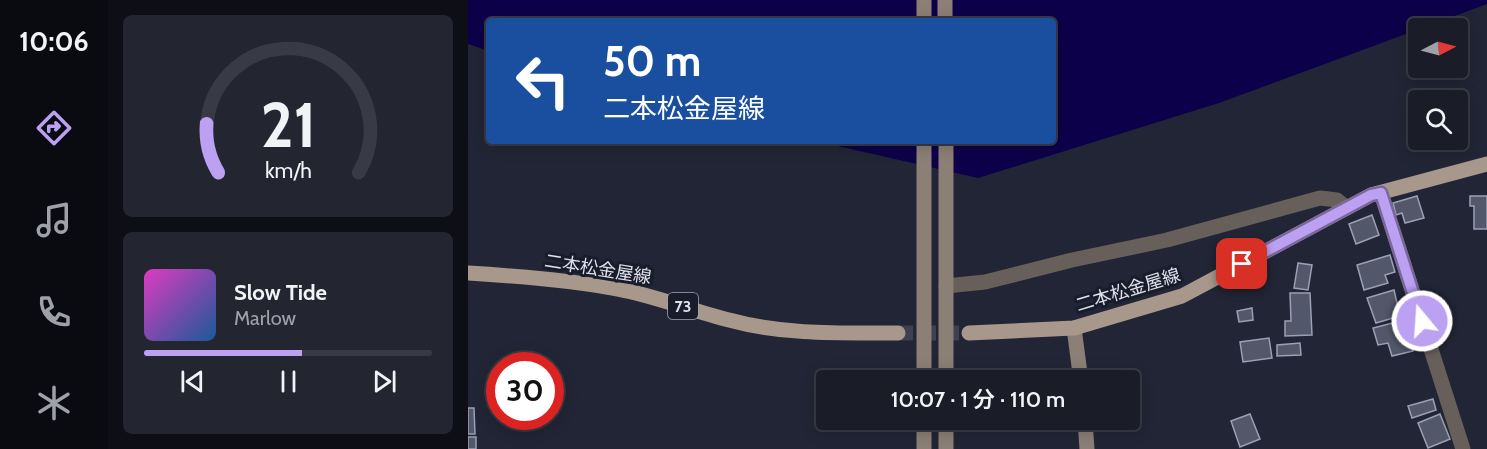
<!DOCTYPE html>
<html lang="ja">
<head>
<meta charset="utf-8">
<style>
	:root { --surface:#1a1c28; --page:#232530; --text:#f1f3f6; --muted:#9fa1a8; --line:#383a45; --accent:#bca0f2 }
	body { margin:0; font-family:Cabin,"Noto Sans JP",sans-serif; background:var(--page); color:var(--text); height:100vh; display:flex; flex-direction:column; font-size:22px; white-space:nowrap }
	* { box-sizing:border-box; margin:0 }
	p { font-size:20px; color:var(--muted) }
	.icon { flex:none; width:33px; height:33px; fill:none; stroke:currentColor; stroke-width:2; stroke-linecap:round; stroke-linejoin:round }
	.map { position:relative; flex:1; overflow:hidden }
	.side { display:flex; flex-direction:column; gap:15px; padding:15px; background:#0e0f16; width:360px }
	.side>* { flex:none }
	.guide { position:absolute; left:18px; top:18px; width:570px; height:126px; border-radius:6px; box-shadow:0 3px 15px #0003,0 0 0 2px var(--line); background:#1a4fa0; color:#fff; overflow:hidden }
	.needle { width:39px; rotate:84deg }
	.fabs { position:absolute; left:940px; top:18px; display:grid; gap:12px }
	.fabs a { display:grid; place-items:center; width:60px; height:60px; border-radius:6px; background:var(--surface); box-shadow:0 3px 15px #0003,0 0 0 2px var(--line); font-size:30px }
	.speed { position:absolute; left:18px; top:352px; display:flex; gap:12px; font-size:30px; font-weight:700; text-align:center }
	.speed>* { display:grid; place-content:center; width:78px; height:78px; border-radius:50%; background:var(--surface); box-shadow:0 3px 15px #0003,0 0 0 2px var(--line); line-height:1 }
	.speed .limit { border:9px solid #d22; background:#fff; color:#111 }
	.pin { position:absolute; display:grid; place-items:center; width:51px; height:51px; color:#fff; margin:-26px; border-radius:12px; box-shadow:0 3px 9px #0006 }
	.me { position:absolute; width:66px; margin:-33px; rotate:342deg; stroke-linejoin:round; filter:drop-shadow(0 0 4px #0008) }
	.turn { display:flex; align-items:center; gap:21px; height:126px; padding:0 18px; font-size:27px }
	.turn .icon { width:78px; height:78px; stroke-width:2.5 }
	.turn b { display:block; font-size:42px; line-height:51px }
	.side .widget { flex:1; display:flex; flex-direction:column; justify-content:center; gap:9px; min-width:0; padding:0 21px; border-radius:9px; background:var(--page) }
	.side .dial { align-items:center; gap:0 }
	.dial svg { height:156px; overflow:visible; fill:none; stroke:var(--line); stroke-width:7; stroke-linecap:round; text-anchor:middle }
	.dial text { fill:var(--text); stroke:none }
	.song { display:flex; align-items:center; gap:18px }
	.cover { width:72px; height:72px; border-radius:9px; background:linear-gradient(135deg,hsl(310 70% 55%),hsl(210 70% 35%)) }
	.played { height:6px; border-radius:3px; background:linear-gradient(90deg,var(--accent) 55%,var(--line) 55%) }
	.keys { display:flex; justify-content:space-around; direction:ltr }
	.trip { position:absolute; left:348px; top:370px; width:324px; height:60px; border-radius:6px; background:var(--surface); box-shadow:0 3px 15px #0003,0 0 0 2px var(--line); font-weight:600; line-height:60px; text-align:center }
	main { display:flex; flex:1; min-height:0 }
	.menu { display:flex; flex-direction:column; width:108px; justify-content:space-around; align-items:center; background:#0a0b10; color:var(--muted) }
	.menu .icon { width:42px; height:42px }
	.menu .selected { color:var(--accent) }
	.menu b { font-size:27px; color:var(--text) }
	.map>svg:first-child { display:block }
	.water { fill:#0d004a }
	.building { fill:#53576a; stroke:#9ba0b4; stroke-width:1.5 }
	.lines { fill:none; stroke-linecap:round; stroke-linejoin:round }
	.primary-tunnel { stroke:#3e4150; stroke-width:15; stroke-dasharray:15 8; stroke-linecap:butt }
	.street { stroke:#675f59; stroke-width:15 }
	.secondary { stroke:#8b7f76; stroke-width:15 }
	.primary { stroke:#a7988b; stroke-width:15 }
	.route-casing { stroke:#7a689d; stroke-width:15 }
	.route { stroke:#bca0f2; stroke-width:10 }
	.labels { text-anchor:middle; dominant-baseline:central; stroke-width:6; stroke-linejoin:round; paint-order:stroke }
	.shield { fill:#191c2b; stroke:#a3a5b1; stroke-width:1.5 }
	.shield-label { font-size:16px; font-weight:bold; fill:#dee0eb }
	.street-label { font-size:18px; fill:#dee0eb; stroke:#191c2b }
</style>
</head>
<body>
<main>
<nav class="menu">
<b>10:06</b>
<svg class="icon selected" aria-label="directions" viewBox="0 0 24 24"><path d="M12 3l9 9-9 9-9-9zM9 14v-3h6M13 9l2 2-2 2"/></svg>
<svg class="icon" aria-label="music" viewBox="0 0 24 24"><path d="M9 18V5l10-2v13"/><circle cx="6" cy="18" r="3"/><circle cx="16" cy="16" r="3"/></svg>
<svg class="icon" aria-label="phone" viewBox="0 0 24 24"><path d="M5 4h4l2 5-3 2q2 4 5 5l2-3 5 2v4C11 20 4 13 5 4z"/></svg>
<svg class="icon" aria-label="climate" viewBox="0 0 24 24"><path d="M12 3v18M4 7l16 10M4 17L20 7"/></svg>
</nav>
<section class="side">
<div class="widget dial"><svg viewBox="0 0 100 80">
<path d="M14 69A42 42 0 1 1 86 69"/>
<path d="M14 69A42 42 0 0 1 8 44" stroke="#bca0f2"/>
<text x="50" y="56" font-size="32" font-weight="700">21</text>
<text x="50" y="72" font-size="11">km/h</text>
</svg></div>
<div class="widget">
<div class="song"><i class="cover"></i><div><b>Slow Tide</b><p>Marlow</p></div></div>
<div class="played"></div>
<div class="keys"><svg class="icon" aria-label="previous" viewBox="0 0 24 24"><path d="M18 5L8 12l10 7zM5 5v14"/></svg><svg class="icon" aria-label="pause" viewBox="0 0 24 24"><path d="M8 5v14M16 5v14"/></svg><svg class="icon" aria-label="next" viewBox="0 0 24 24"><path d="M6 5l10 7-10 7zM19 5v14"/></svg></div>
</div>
</section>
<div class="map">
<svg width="1019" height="449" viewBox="0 0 1019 449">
	<rect width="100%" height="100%" fill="#222535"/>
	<!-- water -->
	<polygon class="water" points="0,0 1019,0 1019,4 751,103 510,178 348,141 585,141 585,21 21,21 21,51 0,44"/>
	<!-- building -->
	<g class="building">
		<polygon points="949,196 956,218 937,223 934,213 928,215 925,203"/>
		<polygon points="1002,196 1019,196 1019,229 1006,229 1006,206 1002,206"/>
		<polygon points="904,215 911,235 888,244 881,224"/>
		<polygon points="922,255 927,272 917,275 920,283 896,290 889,265"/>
		<polygon points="830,263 844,265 840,290 826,288"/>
		<polygon points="926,290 932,316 908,323 899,298"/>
		<polygon points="822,293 842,293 844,335 817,336 817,321 823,321"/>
		<polygon points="784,308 785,320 771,322 769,311"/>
		<polygon points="944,318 950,346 944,348 945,351 924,356 920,343 910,345 905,328"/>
		<polygon points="801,338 804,358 775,362 772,342"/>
		<polygon points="832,343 833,355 809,356 809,345"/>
		<polygon points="965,399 968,410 944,418 940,406"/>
		<polygon points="0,408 6,408 7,434 0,434"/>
		<polygon points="782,414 792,439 772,447 763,421"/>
		<polygon points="972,414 982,439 960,448 950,423"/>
		<rect x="0" y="437" width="8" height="12"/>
	</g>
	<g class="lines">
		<!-- primary-tunnel -->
		<polyline class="primary-tunnel" points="430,333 501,333"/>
		<!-- street -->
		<g class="street">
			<polyline points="913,193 995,449"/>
			<polyline points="478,286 517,282 604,260 699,240 852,198 869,200 879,208"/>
		</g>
		<!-- secondary -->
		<g class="secondary">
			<polyline points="477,0 477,21"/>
			<polyline points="456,21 456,0"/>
			<polyline points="478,141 478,381"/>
			<polyline points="606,328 613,381"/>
			<polyline points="456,381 456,141"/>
			<polyline points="456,420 456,449"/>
			<polyline points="617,420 619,449"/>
			<polyline points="478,449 478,420"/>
		</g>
		<!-- primary -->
		<g class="primary">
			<path d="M0 273C50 276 101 280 150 289 188 296 224 311 261 320 316 335 373 333 430 333"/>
			<polyline points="501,333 606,328 714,296 903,195 1019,164"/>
		</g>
	</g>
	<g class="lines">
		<!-- route casing -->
		<g class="route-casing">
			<polyline id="route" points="774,264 903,195 913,193 954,321"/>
		</g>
		<!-- route -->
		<use href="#route" class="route"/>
	</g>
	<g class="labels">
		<!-- shield labels -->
		<rect class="shield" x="200" y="293" width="30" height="26" rx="4.5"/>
		<g class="shield-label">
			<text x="215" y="306">73</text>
		</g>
		<!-- street labels -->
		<g class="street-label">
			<text transform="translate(130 269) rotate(9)">二本松金屋線</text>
			<text transform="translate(660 290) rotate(-17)">二本松金屋線</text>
		</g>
	</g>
</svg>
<div class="fabs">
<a><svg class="needle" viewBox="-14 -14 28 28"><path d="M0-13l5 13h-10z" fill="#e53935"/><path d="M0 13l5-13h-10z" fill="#9fa1a8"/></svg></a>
<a><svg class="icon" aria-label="search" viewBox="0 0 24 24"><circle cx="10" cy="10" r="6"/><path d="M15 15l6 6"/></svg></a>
</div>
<div class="speed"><div class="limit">30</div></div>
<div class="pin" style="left:774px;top:264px;background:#d93025"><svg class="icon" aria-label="arrive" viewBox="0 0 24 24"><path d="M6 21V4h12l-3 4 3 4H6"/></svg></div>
<svg class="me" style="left:954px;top:321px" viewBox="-20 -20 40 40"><circle r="17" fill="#bca0f2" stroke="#fff" stroke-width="3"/><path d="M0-11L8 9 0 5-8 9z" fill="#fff"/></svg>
<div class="trip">10:07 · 1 分 · 110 m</div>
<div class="guide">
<div class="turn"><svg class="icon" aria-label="left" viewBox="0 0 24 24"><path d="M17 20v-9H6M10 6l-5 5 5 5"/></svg><div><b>50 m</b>二本松金屋線</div></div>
</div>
</div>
</main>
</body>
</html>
